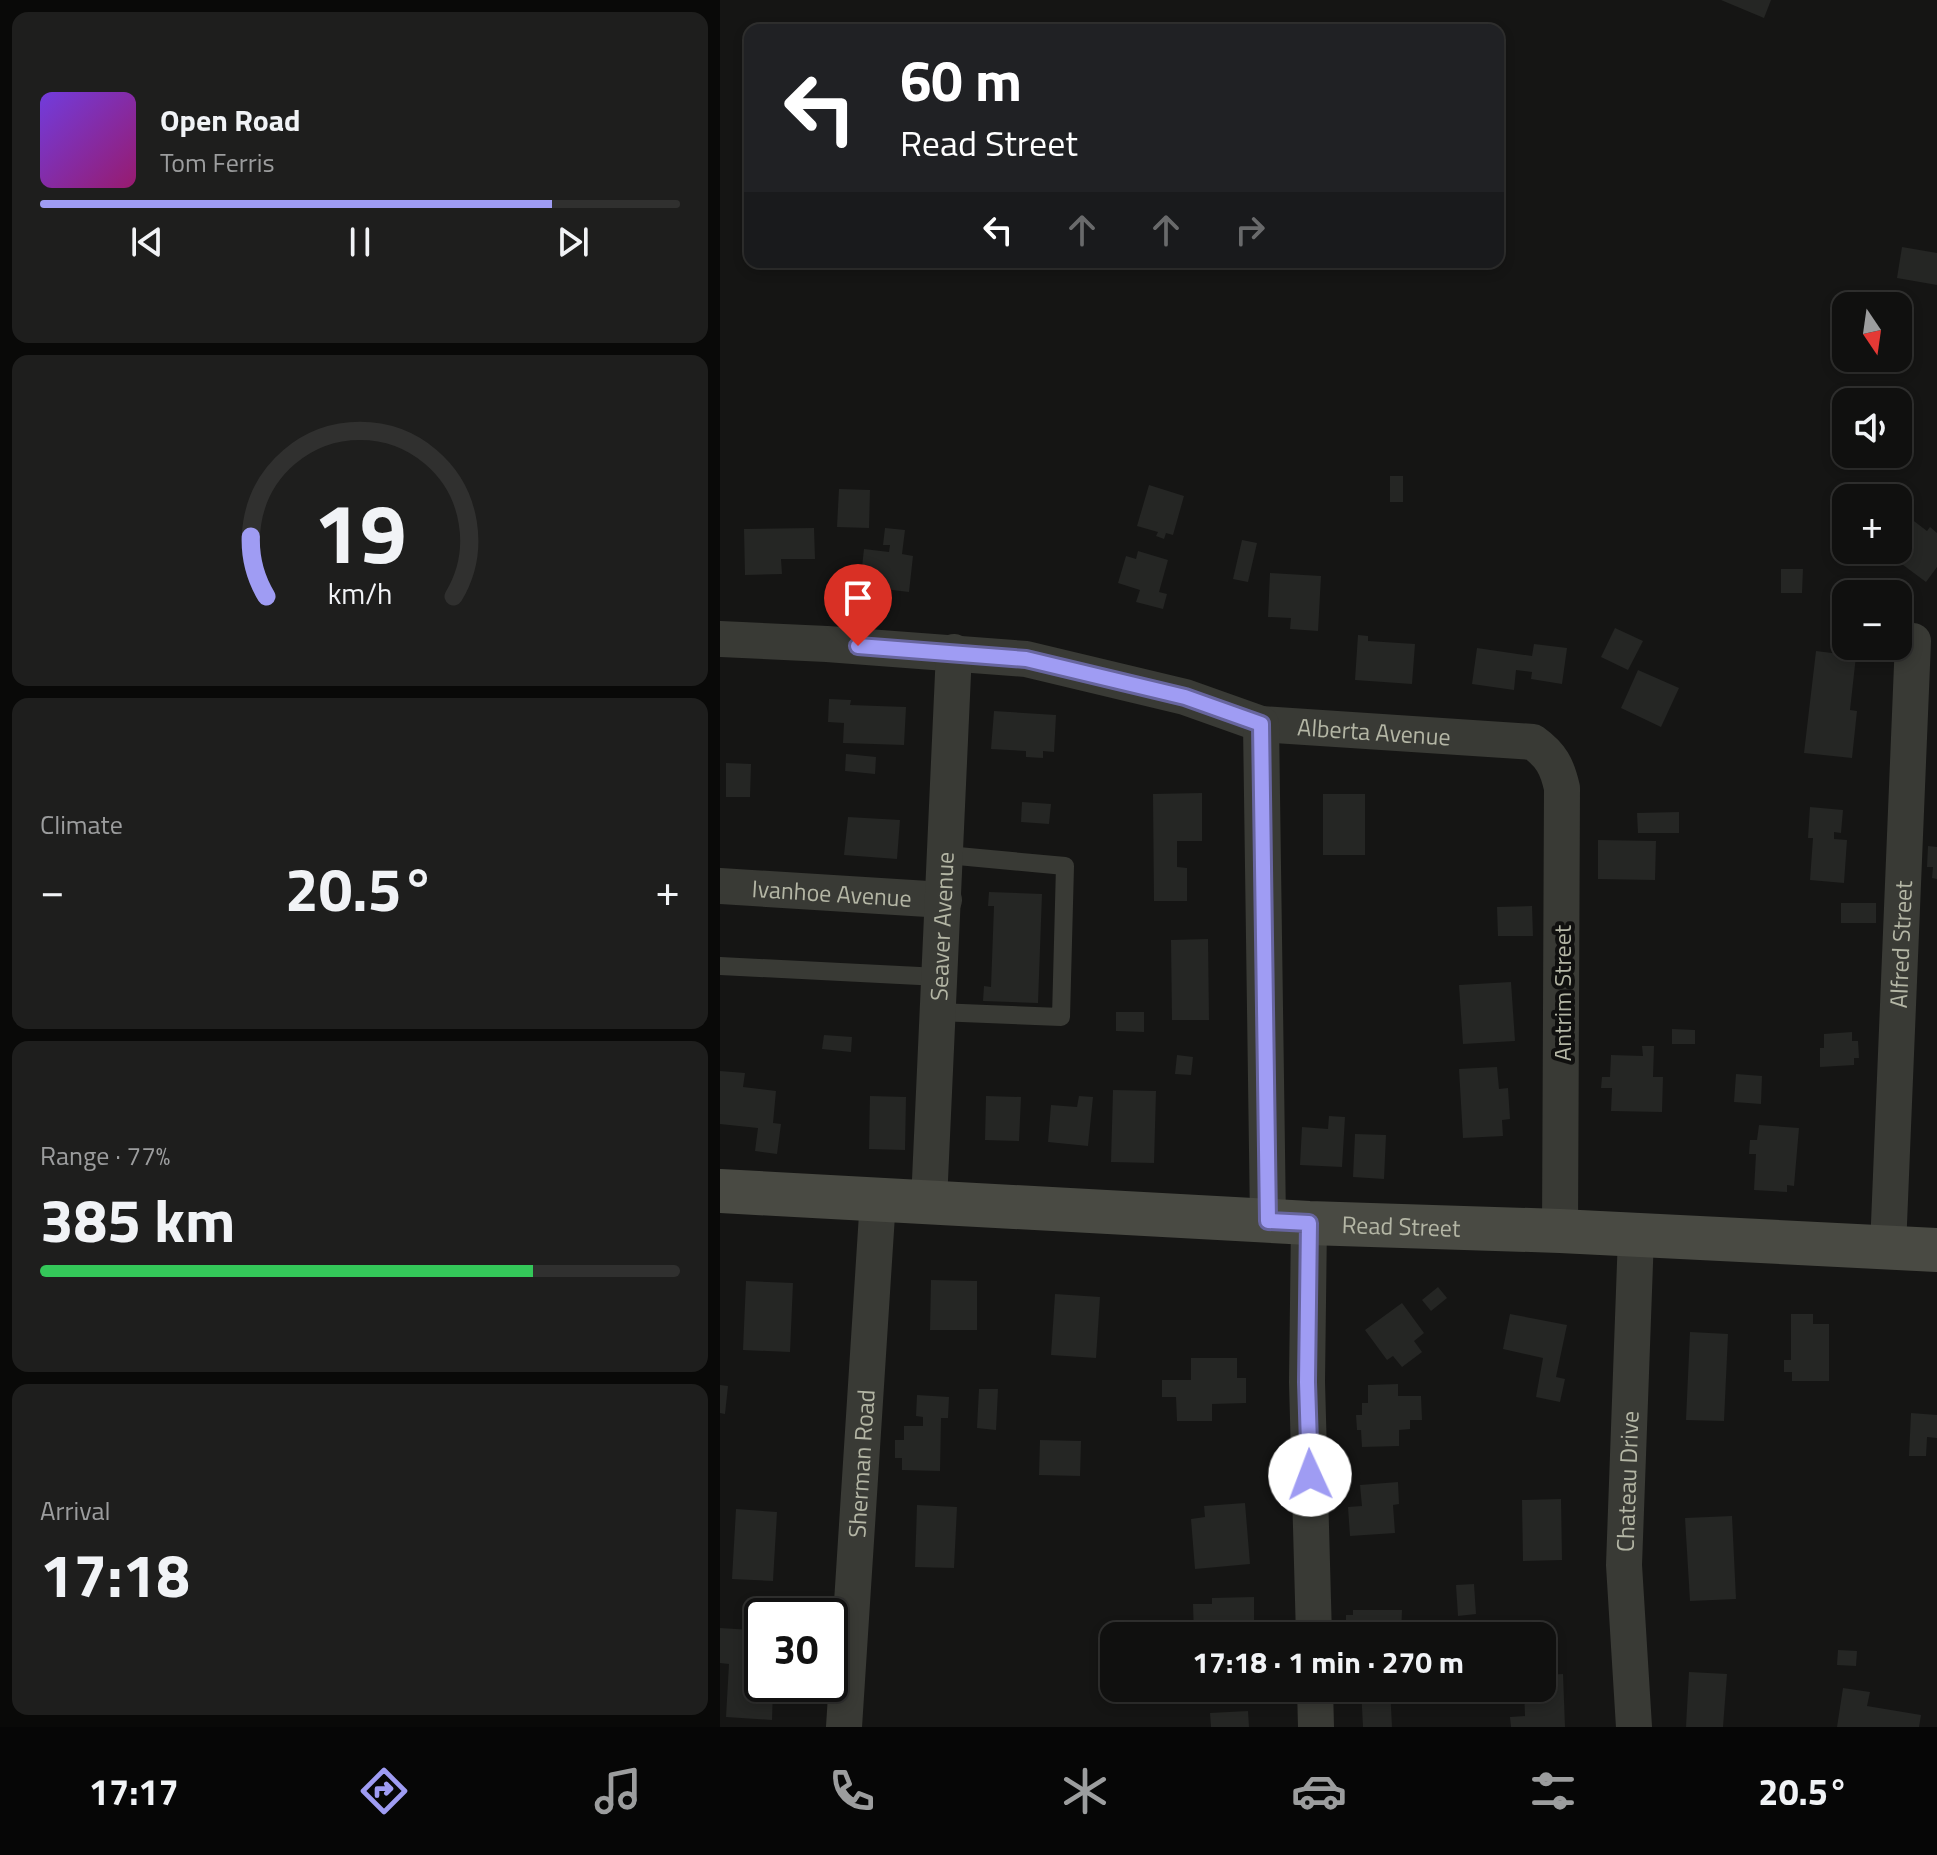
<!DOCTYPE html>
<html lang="en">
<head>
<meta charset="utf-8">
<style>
	:root { --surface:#10100f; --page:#1e1e1d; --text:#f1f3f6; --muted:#9c9d9e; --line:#30302f; --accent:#9f9cf3 }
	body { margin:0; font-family:"Titillium Web",sans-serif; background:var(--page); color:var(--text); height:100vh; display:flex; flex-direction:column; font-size:30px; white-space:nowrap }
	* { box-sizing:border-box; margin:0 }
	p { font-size:26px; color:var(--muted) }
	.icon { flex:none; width:44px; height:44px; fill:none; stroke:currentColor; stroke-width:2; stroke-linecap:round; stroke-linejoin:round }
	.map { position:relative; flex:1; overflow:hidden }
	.details { display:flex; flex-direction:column; gap:12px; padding:12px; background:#090908; width:720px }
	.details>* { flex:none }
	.hud { position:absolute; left:24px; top:24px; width:760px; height:244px; border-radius:16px; box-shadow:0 4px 12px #0003,0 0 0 2px var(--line); background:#202124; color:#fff; overflow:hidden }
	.needle { width:52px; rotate:167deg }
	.tools { position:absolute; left:1112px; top:292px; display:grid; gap:16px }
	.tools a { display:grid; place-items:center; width:80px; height:80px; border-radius:16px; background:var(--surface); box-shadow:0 4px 12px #0003,0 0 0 2px var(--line); font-size:40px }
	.speed { position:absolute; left:24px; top:1598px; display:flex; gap:16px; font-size:40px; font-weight:700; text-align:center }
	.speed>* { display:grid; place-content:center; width:104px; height:104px; border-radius:50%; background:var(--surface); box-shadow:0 4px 12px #0003,0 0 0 2px var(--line); line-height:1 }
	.speed .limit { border:4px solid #111; border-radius:12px; background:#fff; color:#111 }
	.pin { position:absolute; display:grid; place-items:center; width:68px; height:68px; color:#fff; margin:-82px -34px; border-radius:50% 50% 50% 0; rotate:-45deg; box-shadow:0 0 8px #0007 }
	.pin .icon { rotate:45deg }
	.me { position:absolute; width:88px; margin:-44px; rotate:358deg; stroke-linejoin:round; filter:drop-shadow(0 0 6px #0008) }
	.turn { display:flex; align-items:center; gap:28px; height:168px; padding:0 24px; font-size:36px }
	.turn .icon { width:104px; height:104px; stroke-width:2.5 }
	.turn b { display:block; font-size:56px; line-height:68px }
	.lanes { display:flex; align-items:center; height:76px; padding:0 24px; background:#0003; justify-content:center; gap:40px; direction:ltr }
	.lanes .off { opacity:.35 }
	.big { font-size:60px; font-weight:700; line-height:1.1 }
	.details .tile { flex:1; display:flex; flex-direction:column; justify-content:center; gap:12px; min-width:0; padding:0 28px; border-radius:16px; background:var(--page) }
	.details .dial { align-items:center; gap:0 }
	.dial svg { height:208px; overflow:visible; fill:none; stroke:var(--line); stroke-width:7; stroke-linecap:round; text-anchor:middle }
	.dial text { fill:var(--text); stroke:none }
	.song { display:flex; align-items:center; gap:24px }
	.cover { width:96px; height:96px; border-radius:12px; background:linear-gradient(135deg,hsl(260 70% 55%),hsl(320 70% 35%)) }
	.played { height:8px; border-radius:4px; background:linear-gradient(90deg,var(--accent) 80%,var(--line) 80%) }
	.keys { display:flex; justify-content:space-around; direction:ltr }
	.heat { display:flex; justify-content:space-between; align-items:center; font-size:44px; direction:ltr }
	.charge { height:12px; border-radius:6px; background:linear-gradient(90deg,#34c759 77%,var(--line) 0) }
	.trip { position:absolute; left:380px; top:1622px; width:456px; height:80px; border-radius:16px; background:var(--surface); box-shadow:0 4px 12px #0003,0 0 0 2px var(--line); font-weight:700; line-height:80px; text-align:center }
	.tab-bar { display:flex; height:128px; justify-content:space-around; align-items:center; background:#060606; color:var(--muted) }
	.tab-bar .icon { width:56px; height:56px }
	.tab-bar .active { color:var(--accent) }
	.tab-bar b { font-size:36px; color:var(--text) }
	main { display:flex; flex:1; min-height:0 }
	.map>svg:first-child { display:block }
	.building { fill:#252624 }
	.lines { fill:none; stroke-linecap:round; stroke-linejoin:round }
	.service { stroke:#393a35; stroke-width:18 }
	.minor { stroke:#393a35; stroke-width:36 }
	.secondary { stroke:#494a43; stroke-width:44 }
	.route-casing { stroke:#67659e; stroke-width:20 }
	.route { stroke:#9f9cf3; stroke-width:14 }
	.labels { text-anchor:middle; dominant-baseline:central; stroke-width:8; stroke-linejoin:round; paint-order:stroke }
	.street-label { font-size:24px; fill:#b4b6a5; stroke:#10100f }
</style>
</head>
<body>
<main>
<section class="details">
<div class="tile">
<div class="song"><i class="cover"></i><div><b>Open Road</b><p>Tom Ferris</p></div></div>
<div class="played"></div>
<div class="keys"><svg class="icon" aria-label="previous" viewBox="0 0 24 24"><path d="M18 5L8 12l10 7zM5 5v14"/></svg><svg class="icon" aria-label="pause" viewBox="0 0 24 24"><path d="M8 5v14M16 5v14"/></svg><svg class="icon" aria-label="next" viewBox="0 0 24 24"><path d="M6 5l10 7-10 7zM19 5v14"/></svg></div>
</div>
<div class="tile dial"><svg viewBox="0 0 100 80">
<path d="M14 69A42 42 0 1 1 86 69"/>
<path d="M14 69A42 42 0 0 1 8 46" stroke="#9f9cf3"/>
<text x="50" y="56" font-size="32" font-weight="700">19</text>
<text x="50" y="72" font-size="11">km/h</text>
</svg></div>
<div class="tile"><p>Climate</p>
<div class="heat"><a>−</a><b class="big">20.5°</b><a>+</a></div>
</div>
<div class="tile"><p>Range · 77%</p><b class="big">385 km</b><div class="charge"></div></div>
<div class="tile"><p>Arrival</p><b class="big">17:18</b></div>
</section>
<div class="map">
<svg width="1217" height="1727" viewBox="0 0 1217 1727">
	<rect width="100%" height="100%" fill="#151514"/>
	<!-- building -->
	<g class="building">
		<polygon points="1001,0 1051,0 1044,18"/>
		<polygon points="1182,247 1217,253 1217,285 1177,278"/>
		<rect x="670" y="476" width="13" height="26"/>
		<polygon points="429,485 464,496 453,535 446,533 444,539 436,536 438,532 417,526"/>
		<polygon points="119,489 150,490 149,528 117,527"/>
		<polygon points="1178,509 1207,531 1210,527 1217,533 1217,567 1206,582 1163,550 1178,550"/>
		<polygon points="94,528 95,559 61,559 62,574 25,575 24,529"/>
		<polygon points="165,528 185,530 182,554 193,556 189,592 148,587 150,568 142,567 144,549 169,552 170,545 163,545"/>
		<polygon points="522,540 537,543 528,582 513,579"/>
		<polygon points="418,551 448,560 439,592 447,594 443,609 416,602 420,590 398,583 406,556 416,559"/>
		<polygon points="1061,569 1083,569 1082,593 1061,593"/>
		<polygon points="550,573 601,576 598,631 570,629 571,618 548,617"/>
		<polygon points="895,628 923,641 908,670 881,657"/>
		<polygon points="638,635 648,636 648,641 695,644 692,684 635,680"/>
		<polygon points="814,644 847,648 842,684 811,679 812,672 796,670 794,690 752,684 757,648 812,656"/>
		<polygon points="1096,651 1136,656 1130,710 1137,711 1132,758 1084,753"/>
		<polygon points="918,670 959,688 941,727 901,708"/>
		<polygon points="109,699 131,700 130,705 186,707 184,745 123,743 124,723 108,722"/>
		<polygon points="274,711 336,715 334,752 323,751 323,758 306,757 306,751 271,749"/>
		<polygon points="126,754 156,757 155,774 125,771"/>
		<polygon points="6,763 31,764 30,797 6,797"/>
		<polygon points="482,793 482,841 457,841 457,867 467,868 467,901 434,901 433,794"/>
		<rect x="603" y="794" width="42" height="61"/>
		<polygon points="302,802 331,804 329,824 301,822"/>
		<polygon points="1090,807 1123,810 1121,833 1114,832 1114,839 1127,840 1124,883 1090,880 1093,838 1088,838"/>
		<polygon points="959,812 959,833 918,833 917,813"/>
		<polygon points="128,817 180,820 177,859 124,855"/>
		<polygon points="878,840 936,841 935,880 878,879"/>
		<polygon points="1208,846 1217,847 1217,879 1212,878 1213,867 1207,867"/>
		<polygon points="269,892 322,894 318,1003 263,1001 264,986 271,987 274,906 268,906"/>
		<rect x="1121" y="903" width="35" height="20"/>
		<polygon points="812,906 813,936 778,936 777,907"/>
		<polygon points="488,939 489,1020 452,1020 451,940"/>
		<polygon points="791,982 795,1041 743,1044 739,985"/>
		<polygon points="396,1012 424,1012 424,1032 396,1031"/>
		<polygon points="952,1029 975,1030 975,1044 952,1044"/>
		<polygon points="1132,1032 1132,1041 1138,1041 1139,1058 1134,1058 1134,1065 1100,1067 1100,1048 1104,1048 1104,1034"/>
		<polygon points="104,1035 132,1037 131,1052 102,1049"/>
		<polygon points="922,1046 934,1046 933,1077 943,1077 942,1112 891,1111 892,1088 881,1088 882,1077 890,1077 891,1055 923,1056"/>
		<polygon points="457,1055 473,1057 471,1075 455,1074"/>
		<polygon points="777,1067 779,1089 788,1088 790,1119 782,1120 783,1136 743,1138 739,1069"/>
		<polygon points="0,1071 25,1073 23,1087 56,1091 53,1123 61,1124 57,1154 35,1151 38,1128 0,1124"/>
		<polygon points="1016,1074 1042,1076 1041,1104 1014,1102"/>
		<polygon points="393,1090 436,1091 434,1163 391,1162"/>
		<polygon points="150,1096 186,1097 185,1150 149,1149"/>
		<polygon points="266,1096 301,1097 299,1141 265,1140"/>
		<polygon points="359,1096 373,1097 368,1146 328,1142 331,1105 357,1107"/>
		<polygon points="609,1116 625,1117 622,1167 580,1165 582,1127 608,1129"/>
		<polygon points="1039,1125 1079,1128 1074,1186 1067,1185 1067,1192 1034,1190 1036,1154 1029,1154 1030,1140 1037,1140"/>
		<polygon points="635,1134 666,1135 664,1179 633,1177"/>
		<polygon points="211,1280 257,1281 257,1330 210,1330"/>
		<polygon points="26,1281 73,1283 70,1352 23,1350"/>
		<polygon points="718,1287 727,1298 711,1311 702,1300"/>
		<polygon points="335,1294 380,1297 376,1358 331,1355"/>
		<polygon points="682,1303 704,1333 694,1341 702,1352 682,1367 673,1356 667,1360 645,1330"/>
		<polygon points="790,1314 847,1325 836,1377 845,1379 840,1402 816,1397 823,1358 783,1349"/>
		<polygon points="1071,1314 1093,1314 1093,1324 1109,1324 1109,1381 1072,1381 1072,1372 1064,1372 1064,1360 1071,1360"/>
		<polygon points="970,1332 1008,1334 1004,1421 966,1420"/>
		<polygon points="471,1358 517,1358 517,1378 526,1378 526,1403 492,1404 492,1421 457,1421 456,1397 442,1397 442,1380 471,1380"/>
		<polygon points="678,1384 678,1396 701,1396 702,1420 690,1420 690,1429 679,1430 679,1446 642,1447 641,1430 637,1430 636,1415 642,1415 642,1403 648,1403 648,1385"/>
		<polygon points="0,1385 8,1386 5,1414 0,1413"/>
		<polygon points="259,1389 278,1389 276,1430 257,1428"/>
		<polygon points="197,1395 229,1397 228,1418 221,1418 220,1471 182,1470 182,1458 175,1458 175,1440 184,1440 184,1426 203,1426 203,1417 196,1416"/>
		<polygon points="1191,1413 1217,1415 1217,1438 1207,1437 1206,1456 1189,1456"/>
		<polygon points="320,1440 361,1441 360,1476 319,1475"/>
		<polygon points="678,1482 679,1504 673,1505 675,1533 630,1536 628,1507 642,1506 640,1485"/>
		<polygon points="841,1499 842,1560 803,1561 802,1500"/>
		<polygon points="525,1503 530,1564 475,1569 471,1519 485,1517 484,1506"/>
		<polygon points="197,1505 237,1507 234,1568 195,1567"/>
		<polygon points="16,1509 57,1512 53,1581 12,1579"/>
		<polygon points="1012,1516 1016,1599 970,1601 965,1518"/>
		<polygon points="754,1584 756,1614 738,1616 736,1585"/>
		<polygon points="534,1597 534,1636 474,1636 473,1604 492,1604 492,1598"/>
		<polygon points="633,1610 682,1610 681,1636 633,1636 633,1633 626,1632 626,1615 633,1615"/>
		<polygon points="0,1628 32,1630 30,1660 42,1660 42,1684 44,1684 44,1689 53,1690 52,1720 6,1717 9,1664 0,1663"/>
		<polygon points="1118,1650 1137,1651 1136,1666 1117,1665"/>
		<polygon points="969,1672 1007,1674 1003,1727 966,1727"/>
		<polygon points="843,1674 845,1727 791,1727 790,1717 805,1716 804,1688 822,1688 822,1675"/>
		<polygon points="641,1688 670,1688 672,1727 643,1727"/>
		<polygon points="1123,1688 1150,1692 1147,1706 1201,1715 1199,1727 1117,1727"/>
		<polygon points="528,1711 529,1727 491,1727 490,1713"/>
	</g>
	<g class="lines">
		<!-- service -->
		<g class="service">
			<polyline points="0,966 219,977"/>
			<polyline points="217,1012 341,1017 345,866 227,855"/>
		</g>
		<!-- minor -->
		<g class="minor">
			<path id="s1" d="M0 639 107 644 306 659 465 697 541 724 813 742C831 755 837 766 842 788L840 1231"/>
			<polyline points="541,724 548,1221"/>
			<path id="s2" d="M0 886 224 900"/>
			<path id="s3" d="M209 1202 234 652"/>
			<polyline points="589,1223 587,1382 594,1636"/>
			<path id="s4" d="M1168 1248 1193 641"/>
			<polyline points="595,1688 596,1727"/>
			<path id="s5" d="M124 1727 158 1199"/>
			<path id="s6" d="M914 1727 904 1565 916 1236"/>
		</g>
		<!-- secondary -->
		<path class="secondary" id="s7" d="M0 1191 589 1223 840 1231 1217 1250"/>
	</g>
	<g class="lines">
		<!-- route casing -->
		<g class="route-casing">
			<polyline id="route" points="138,646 306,659 465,697 541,724 548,1221 589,1223 587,1382 590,1475"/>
		</g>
		<!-- route -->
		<use href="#route" class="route"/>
	</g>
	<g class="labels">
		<!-- street labels -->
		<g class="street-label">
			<text stroke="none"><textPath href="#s1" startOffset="664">Alberta Avenue</textPath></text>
			<text stroke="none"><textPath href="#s2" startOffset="112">Ivanhoe Avenue</textPath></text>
			<text stroke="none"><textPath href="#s3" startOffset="276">Seaver Avenue</textPath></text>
			<text stroke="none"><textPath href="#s4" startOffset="304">Alfred Street</textPath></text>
			<text transform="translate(842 993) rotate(-90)">Antrim Street</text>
			<text stroke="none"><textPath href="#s7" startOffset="682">Read Street</textPath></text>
			<text stroke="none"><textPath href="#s5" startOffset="264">Sherman Road</textPath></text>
			<text stroke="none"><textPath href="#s6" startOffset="246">Chateau Drive</textPath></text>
		</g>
	</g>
</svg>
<div class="tools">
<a><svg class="needle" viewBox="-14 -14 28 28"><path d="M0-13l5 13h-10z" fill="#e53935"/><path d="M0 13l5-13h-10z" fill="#9c9d9e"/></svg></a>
<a><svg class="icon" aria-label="sound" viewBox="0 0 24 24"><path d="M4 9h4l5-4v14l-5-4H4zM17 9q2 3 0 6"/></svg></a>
<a>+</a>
<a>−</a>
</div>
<div class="speed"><div class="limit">30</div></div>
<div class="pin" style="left:138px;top:646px;background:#d93025"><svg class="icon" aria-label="arrive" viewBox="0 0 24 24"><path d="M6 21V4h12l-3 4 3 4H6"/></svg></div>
<svg class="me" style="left:590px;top:1475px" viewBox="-20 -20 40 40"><circle r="19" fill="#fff"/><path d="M0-13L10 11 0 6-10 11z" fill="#9f9cf3"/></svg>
<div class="trip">17:18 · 1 min · 270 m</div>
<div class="hud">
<div class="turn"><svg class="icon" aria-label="left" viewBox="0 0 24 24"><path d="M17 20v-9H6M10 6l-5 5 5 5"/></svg><div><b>60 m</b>Read Street</div></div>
<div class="lanes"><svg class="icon" aria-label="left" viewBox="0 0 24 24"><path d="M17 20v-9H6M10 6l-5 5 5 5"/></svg><svg class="icon off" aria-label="ahead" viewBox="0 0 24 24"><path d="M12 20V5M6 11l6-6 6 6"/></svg><svg class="icon off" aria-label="ahead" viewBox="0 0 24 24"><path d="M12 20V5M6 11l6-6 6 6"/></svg><svg class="icon off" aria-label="right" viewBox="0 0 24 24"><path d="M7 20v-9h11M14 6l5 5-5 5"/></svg></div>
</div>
</div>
</main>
<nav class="tab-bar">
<b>17:17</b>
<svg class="icon active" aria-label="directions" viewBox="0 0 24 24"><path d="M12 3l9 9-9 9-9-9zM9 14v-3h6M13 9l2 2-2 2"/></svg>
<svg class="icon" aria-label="music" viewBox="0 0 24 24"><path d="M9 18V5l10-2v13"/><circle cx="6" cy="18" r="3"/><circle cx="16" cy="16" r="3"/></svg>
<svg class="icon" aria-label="phone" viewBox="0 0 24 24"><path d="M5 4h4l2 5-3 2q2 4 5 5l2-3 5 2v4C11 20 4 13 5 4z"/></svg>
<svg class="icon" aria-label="climate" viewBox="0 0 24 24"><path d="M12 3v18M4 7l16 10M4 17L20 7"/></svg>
<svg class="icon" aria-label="car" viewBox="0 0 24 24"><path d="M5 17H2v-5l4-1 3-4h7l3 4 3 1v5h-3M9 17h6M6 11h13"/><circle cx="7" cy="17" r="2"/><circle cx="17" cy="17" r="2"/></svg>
<svg class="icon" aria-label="filters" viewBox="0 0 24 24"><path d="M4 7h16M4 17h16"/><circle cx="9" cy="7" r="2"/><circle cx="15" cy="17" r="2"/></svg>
<b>20.5°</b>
</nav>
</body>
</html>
